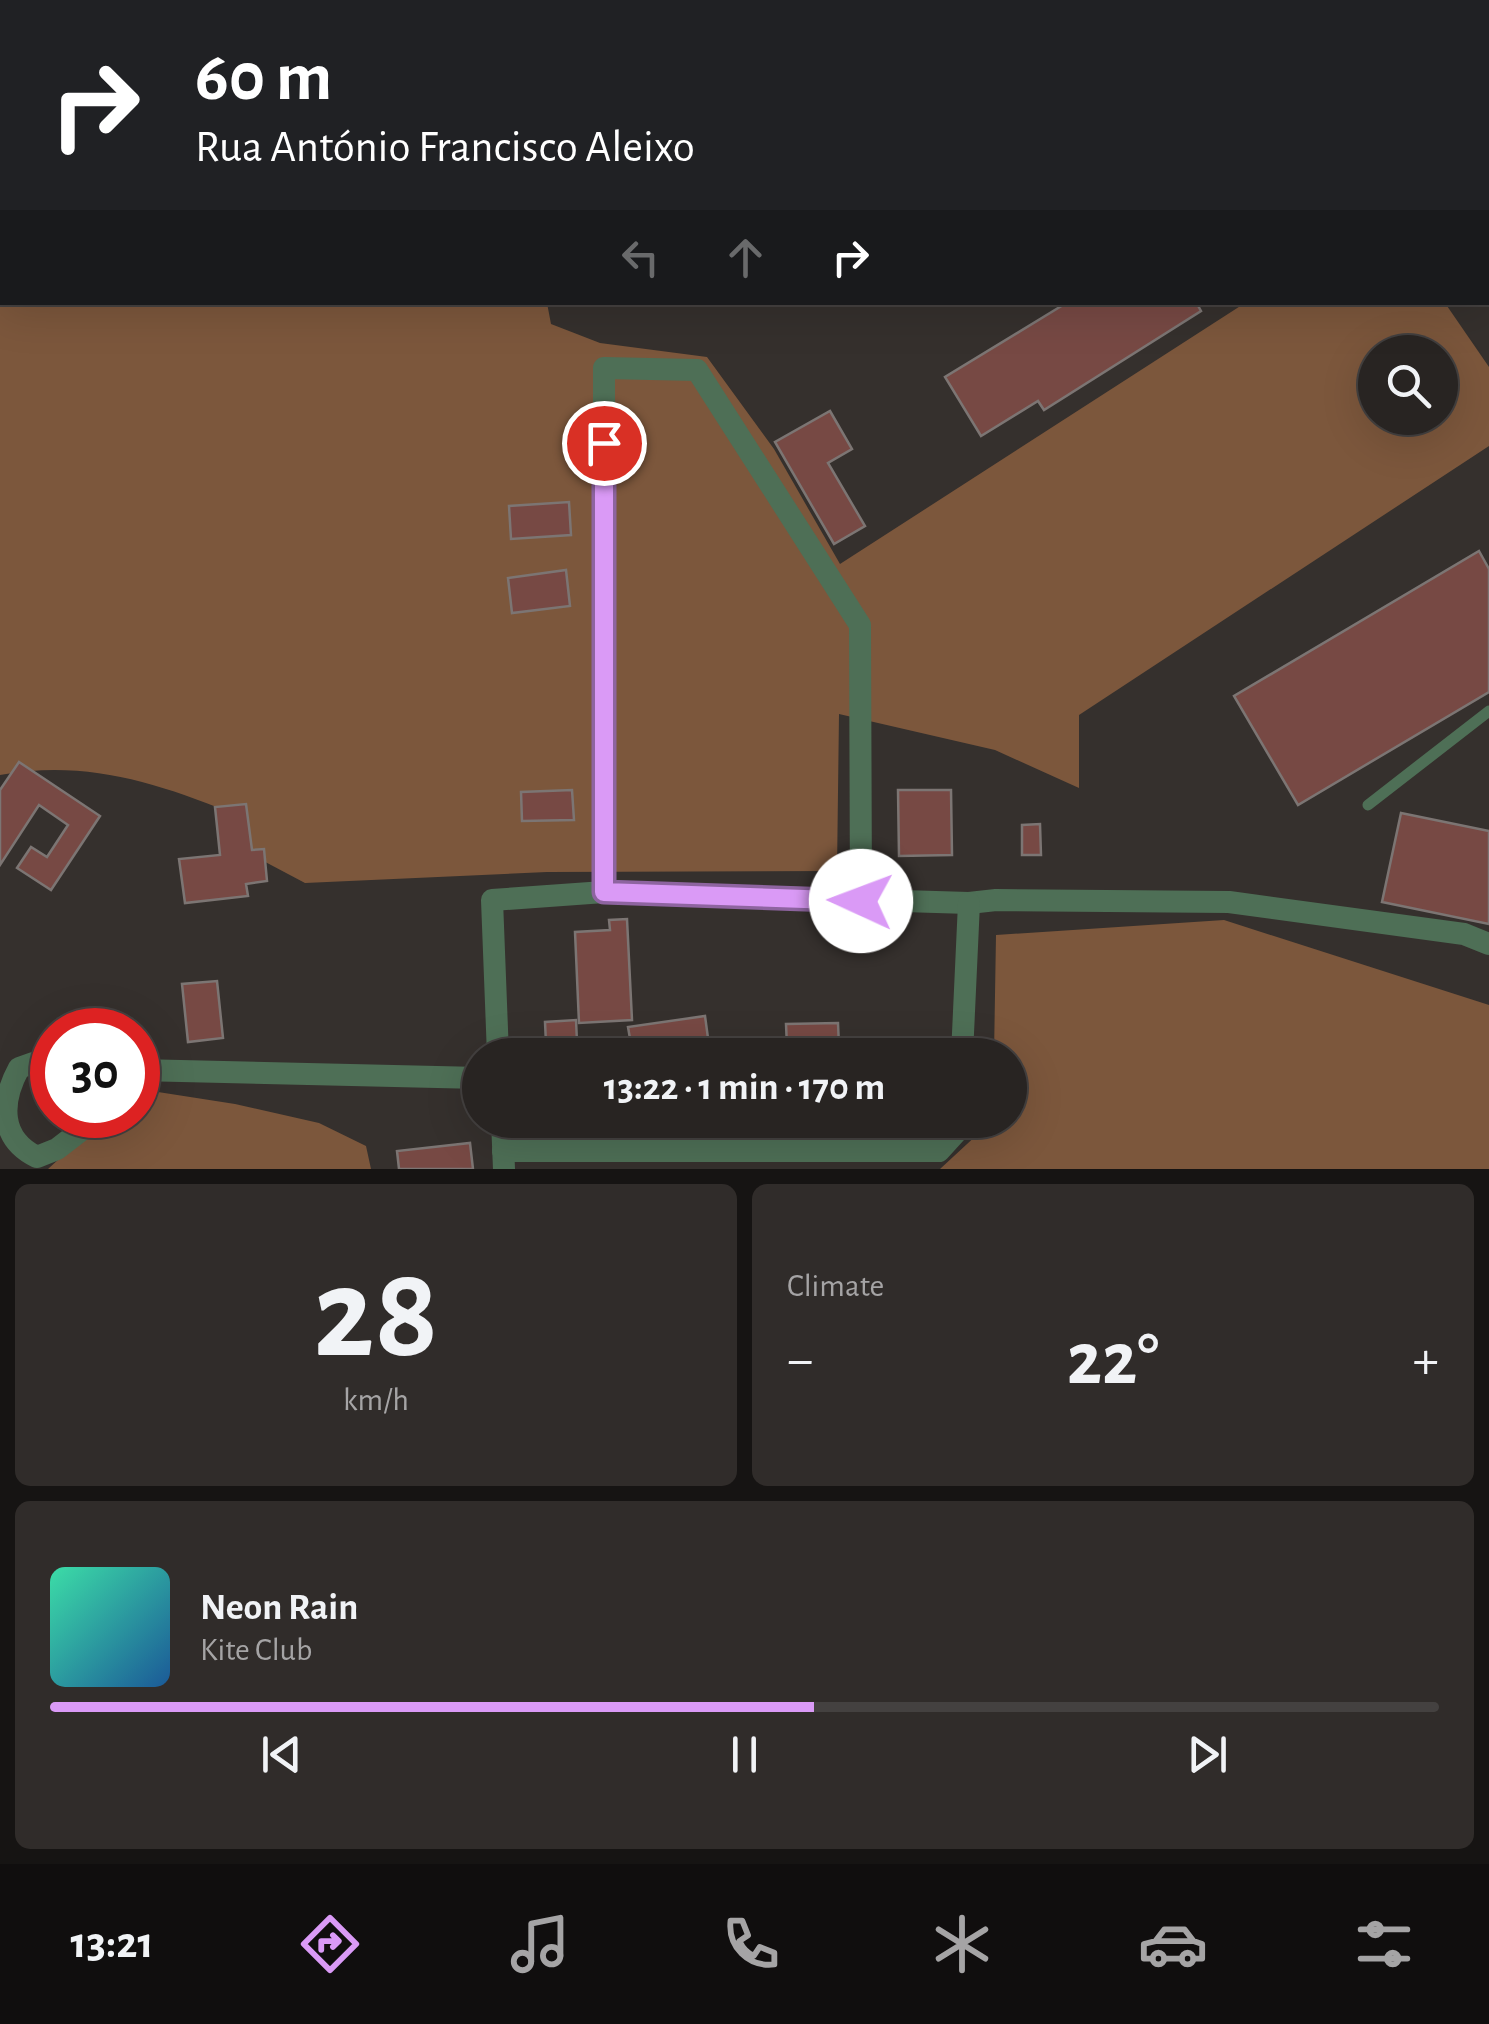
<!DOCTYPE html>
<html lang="en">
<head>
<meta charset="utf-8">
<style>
	:root { --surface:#282422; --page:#302c2a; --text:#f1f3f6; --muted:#a5a4a5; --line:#444140; --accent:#da9af6 }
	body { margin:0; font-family:"Alegreya Sans",sans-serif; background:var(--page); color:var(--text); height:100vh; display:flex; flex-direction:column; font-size:38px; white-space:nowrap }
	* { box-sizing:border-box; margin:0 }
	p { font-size:32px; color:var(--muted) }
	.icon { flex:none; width:55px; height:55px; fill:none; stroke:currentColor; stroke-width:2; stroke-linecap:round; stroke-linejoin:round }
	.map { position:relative; height:1169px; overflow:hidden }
	.panel { display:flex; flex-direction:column; gap:15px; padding:15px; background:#161413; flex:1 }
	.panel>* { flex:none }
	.hud { position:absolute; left:0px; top:0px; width:1490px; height:305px; box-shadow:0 10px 40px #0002,0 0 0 2px var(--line); background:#202124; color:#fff; overflow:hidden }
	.buttons { position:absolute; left:1358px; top:335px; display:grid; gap:20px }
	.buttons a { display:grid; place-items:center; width:100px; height:100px; border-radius:50%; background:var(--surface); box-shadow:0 10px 40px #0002,0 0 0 2px var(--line); font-size:50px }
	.speed { position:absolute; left:30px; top:1008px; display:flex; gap:20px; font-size:50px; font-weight:700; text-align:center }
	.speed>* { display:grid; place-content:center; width:130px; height:130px; border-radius:50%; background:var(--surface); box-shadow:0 10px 40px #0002,0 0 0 2px var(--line); line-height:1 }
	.speed .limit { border:15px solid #d22; background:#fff; color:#111 }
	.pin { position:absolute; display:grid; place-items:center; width:85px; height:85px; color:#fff; margin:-42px; border:5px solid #fff; border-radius:50%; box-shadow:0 2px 10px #0007 }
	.me { position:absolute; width:110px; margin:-55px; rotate:272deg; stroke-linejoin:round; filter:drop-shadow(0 0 8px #0008) }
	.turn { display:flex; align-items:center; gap:35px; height:210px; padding:0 30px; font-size:45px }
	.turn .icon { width:130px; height:130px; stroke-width:2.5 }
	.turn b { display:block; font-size:70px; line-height:85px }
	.lanes { display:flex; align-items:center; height:95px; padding:0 30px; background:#0003; justify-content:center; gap:50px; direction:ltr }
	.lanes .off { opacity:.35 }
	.big { font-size:75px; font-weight:700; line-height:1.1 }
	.panel .tile { flex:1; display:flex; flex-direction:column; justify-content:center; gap:15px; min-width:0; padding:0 35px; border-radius:15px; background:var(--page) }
	.panel .dial { align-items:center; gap:0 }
	.dial b { font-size:130px; line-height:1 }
	.song { display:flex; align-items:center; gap:30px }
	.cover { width:120px; height:120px; border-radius:15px; background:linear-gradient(135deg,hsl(160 70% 55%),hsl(210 70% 35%)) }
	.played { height:10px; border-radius:5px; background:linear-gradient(90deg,var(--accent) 55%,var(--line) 55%) }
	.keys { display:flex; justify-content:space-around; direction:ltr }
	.heat { display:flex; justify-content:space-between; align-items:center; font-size:55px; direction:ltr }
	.panel .tiles { flex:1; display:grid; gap:15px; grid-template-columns:1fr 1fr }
	.tile:last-child { grid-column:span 2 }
	.trip { position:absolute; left:462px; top:1038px; width:565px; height:100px; border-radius:50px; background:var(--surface); box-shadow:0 10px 40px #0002,0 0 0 2px var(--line); font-weight:700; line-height:100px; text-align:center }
	.tab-bar { display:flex; height:160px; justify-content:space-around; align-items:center; background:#100e0e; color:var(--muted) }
	.tab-bar .icon { width:70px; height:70px }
	.tab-bar .active { color:var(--accent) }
	.tab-bar b { font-size:45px; color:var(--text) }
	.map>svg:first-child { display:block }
	.forest { fill:#7c573c; fill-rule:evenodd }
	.building { fill:#774944; stroke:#7c7573; stroke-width:2.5 }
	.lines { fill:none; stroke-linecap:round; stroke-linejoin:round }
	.lane { stroke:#4e6f56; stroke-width:11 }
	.street { stroke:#4e6f56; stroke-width:22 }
	.route-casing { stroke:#8e64a0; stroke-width:25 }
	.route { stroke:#da9af6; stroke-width:18 }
</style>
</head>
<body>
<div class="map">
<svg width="1489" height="1169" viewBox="0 0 1489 1169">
	<rect width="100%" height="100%" fill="#35302d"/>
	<!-- forest -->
	<g class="forest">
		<path d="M0 0 413 2H2V302L547 303 551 324 600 343 707 357 774 449 840 564 1245 303H1445L1489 367V446L1079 715V788L995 750 839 714 837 871 547 872 305 883 252 855 229 812C152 781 83 760 0 775ZM1375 352H1440V418H1375Z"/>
		<polygon points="1254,0 1414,0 1258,2"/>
		<polygon points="1224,920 1489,1005 1489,1169 940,1169 993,1120 1010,1120 1010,1055 994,1055 996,935"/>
		<polygon points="158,1092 235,1104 319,1123 366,1146 371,1169 48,1169 107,1115 138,1115 138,1101"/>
	</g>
	<!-- building -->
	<g class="building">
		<polygon points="1000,0 1048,0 1049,2 998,2"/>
		<polygon points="1068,302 1196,302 1201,311 1044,410 1038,401 981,436 945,377"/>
		<polygon points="830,411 852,449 828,463 865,526 834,544 775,442"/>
		<polygon points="569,502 571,535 511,539 509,506"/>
		<polygon points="1479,551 1489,569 1489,692 1298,805 1234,696"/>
		<polygon points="566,570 570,606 512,613 508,578"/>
		<polygon points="19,762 100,816 51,890 17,868 31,847 47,857 68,825 39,805 0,865 0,790"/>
		<polygon points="572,790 574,820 522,821 521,792"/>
		<polygon points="898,790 951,790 952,855 899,856"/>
		<polygon points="246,804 252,850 264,849 267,881 246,884 248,896 185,903 179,859 220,855 215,807"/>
		<polygon points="1401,813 1489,831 1489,924 1382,902"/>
		<polygon points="1040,824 1041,855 1022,855 1022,825"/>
		<polygon points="627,919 632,1020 579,1023 575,932 610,930 609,920"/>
		<polygon points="217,981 223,1038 188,1042 182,984"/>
		<polygon points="705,1016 708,1038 632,1050 628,1027"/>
		<polygon points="576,1020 577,1042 546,1044 545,1022"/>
		<polygon points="838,1023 839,1046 787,1047 786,1024"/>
		<polygon points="470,1143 473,1169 399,1169 397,1151"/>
	</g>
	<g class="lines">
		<!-- lane -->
		<polyline class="lane" points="1368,805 1489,711"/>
		<!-- street -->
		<g class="street">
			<polyline points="1454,0 1460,2"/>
			<polyline points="1488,21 1489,22"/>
			<polyline points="604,892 604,368 697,370 860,625 861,901"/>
			<polyline points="498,1055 492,900 604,892 969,903 996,900 1229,902 1464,934 1489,944"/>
			<polyline points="962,1055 969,903"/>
			<path d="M52 1065 33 1063 19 1068C0 1103 0 1139 37 1157L57 1149 101 1115"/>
			<polyline points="138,1070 480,1078"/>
			<polyline points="502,1120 504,1169"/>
			<polyline points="503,1151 939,1151 959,1129 959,1120"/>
		</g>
	</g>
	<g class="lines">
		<!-- route casing -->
		<g class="route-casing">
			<polyline id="route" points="604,443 604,892 861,901"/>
		</g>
		<!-- route -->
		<use href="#route" class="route"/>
	</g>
</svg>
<div class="buttons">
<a><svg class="icon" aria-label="search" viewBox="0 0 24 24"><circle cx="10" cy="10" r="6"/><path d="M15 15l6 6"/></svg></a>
</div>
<div class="speed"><div class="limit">30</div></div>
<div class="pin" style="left:604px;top:443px;background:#d93025"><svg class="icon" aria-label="arrive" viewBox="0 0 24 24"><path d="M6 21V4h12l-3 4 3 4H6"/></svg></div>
<svg class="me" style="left:861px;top:901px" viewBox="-20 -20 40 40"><circle r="19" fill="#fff"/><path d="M0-13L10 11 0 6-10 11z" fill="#da9af6"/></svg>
<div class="trip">13:22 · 1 min · 170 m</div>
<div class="hud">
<div class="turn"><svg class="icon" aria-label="right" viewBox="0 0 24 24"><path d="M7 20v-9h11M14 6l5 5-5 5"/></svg><div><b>60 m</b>Rua António Francisco Aleixo</div></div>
<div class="lanes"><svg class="icon off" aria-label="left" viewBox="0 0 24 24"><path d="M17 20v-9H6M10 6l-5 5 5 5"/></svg><svg class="icon off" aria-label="ahead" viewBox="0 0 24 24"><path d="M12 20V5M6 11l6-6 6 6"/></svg><svg class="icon" aria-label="right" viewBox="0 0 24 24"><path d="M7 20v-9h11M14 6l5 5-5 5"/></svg></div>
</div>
</div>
<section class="panel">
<div class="tiles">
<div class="tile dial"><b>28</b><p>km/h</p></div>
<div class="tile"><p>Climate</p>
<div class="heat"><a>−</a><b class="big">22°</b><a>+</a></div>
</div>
<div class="tile">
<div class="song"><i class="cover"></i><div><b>Neon Rain</b><p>Kite Club</p></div></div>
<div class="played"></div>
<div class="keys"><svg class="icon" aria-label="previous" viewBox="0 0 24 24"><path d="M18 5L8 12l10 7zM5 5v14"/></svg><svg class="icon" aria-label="pause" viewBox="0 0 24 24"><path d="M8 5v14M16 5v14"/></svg><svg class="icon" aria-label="next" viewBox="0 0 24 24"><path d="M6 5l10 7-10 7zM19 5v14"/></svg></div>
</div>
</div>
</section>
<nav class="tab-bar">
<b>13:21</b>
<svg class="icon active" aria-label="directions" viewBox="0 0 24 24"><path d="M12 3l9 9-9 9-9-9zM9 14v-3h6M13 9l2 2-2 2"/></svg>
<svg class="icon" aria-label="music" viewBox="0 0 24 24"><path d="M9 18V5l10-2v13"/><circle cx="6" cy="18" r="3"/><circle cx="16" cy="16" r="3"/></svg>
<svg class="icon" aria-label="phone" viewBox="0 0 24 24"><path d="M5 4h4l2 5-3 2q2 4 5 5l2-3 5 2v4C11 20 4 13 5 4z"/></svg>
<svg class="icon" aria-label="climate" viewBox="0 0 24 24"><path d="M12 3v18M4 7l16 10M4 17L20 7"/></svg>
<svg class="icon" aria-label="car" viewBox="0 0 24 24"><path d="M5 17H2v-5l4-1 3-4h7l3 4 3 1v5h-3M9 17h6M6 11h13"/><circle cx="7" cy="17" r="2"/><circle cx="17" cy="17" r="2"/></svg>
<svg class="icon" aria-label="filters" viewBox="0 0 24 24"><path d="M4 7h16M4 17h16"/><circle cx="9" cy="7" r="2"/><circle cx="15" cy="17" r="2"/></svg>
</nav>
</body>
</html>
